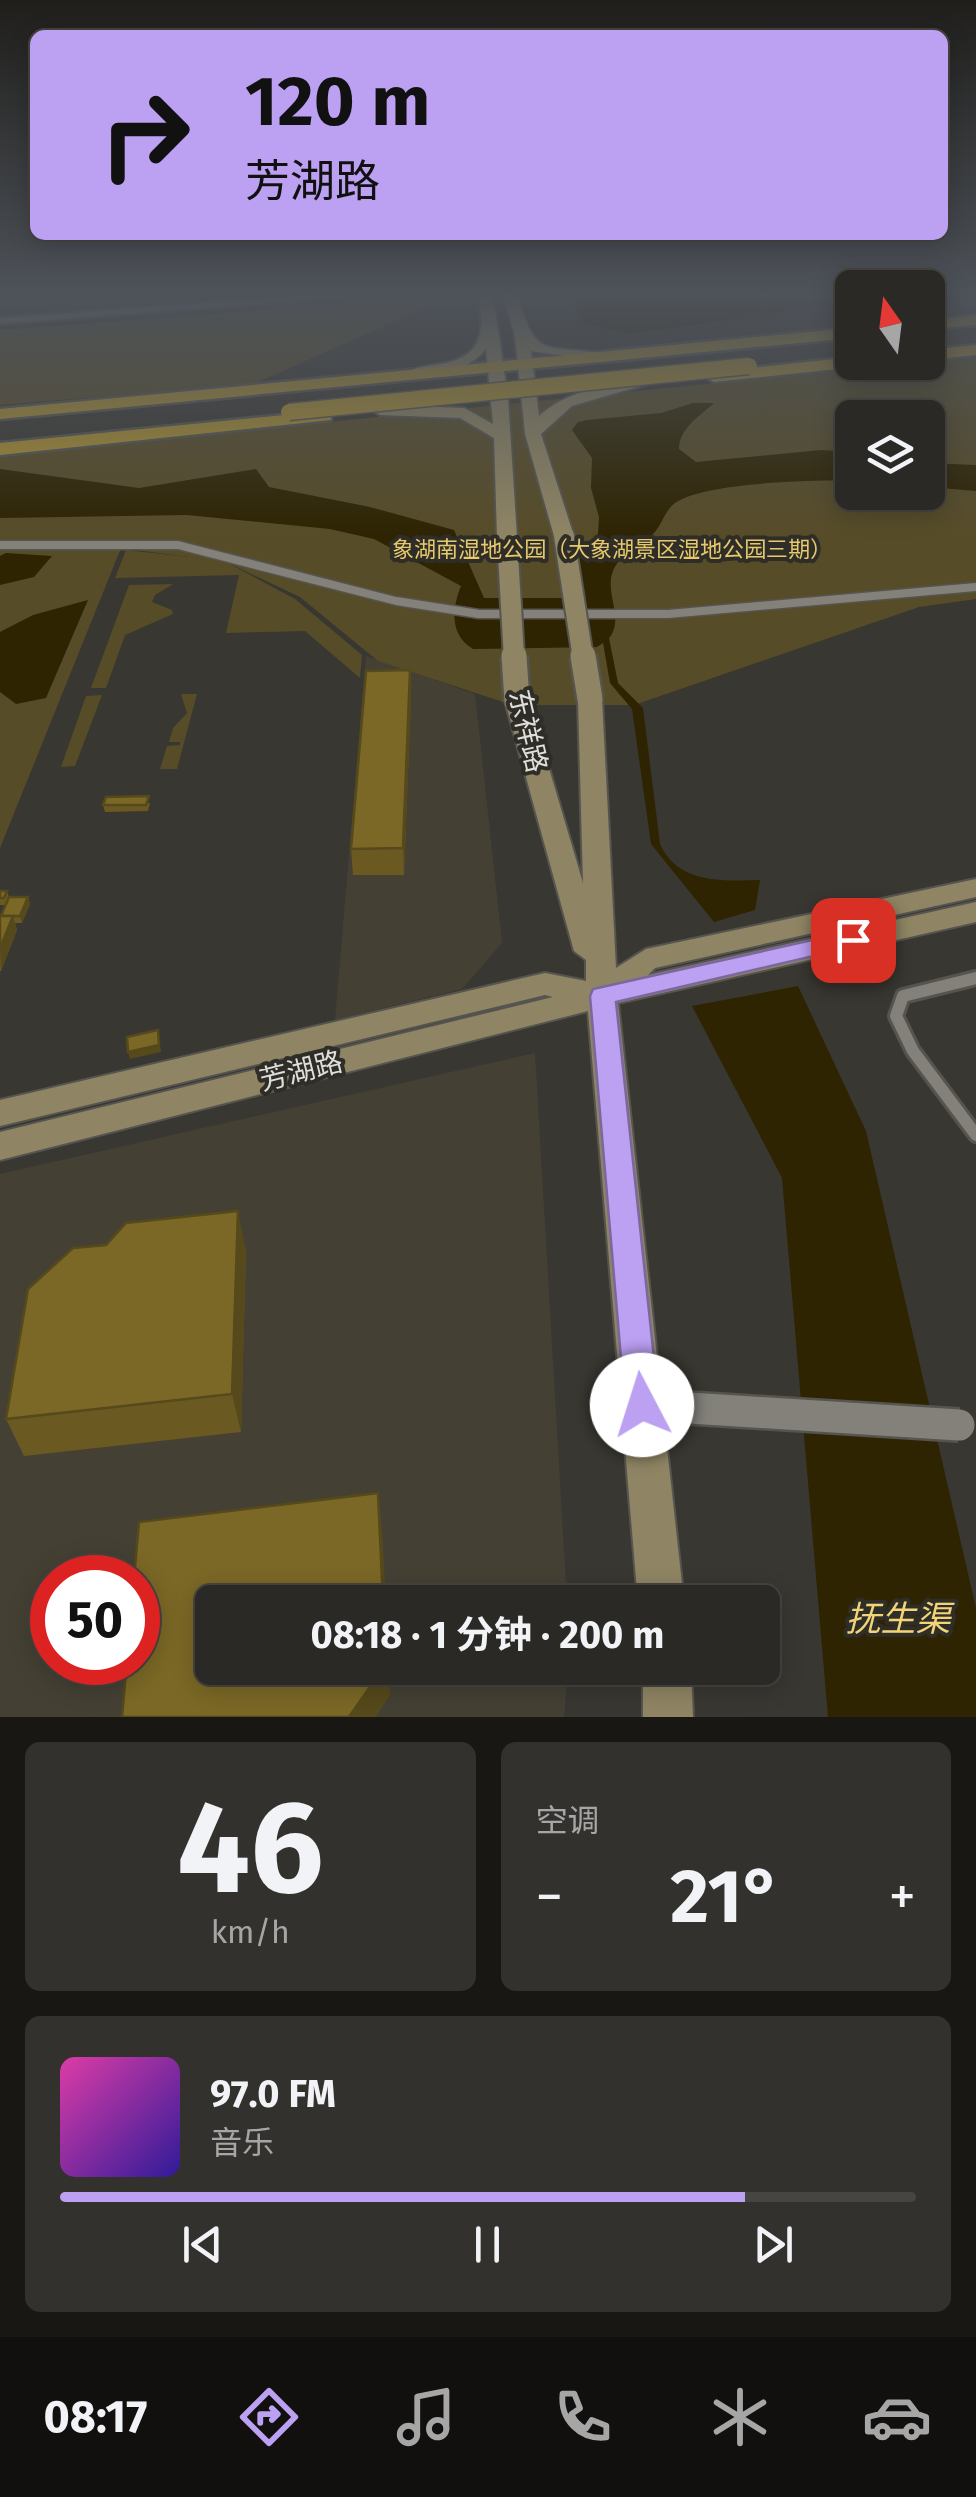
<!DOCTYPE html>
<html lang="zh">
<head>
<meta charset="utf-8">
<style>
	:root { --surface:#2b2925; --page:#33312d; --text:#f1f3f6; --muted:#a6a6a7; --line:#474542; --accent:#bca0f2 }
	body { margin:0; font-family:"Fira Sans","Noto Sans SC",sans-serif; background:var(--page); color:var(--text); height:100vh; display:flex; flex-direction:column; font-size:38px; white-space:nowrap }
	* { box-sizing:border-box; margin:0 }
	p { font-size:32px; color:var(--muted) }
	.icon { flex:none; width:55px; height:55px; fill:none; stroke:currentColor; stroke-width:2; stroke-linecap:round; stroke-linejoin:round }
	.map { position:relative; height:1717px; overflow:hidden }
	.sheet { display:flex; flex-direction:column; gap:25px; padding:25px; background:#181714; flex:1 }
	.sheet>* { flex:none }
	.top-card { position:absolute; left:30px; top:30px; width:918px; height:210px; border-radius:15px; box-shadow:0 5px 25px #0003,0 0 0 2px var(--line); background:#bca0f2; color:#111; overflow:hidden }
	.needle { width:65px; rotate:346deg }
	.controls { position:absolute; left:835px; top:270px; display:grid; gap:20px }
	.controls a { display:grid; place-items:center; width:110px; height:110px; border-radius:15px; background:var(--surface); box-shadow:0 5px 25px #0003,0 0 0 2px var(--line); font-size:50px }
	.speed { position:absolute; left:30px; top:1555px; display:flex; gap:20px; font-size:50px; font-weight:700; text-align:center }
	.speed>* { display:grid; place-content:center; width:130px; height:130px; border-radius:50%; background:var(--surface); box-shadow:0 5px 25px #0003,0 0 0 2px var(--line); line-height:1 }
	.speed .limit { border:15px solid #d22; background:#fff; color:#111 }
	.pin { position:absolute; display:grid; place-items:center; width:85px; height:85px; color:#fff; margin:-42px; border-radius:20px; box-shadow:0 5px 15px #0006 }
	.me { position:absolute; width:110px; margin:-55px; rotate:355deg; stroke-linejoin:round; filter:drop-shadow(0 0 8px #0008) }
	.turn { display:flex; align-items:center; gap:35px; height:210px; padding:0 50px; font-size:45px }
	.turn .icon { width:130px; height:130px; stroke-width:2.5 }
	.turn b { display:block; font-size:70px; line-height:85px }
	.big { font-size:75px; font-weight:700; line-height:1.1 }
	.sheet .widget { flex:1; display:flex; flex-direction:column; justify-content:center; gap:15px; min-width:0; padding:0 35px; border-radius:15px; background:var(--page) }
	.sheet .dial { align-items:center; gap:0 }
	.dial b { font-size:130px; line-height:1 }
	.song { display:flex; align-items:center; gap:30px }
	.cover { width:120px; height:120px; border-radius:15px; background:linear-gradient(135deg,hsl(320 70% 55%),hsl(250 70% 35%)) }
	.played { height:10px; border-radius:5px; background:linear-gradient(90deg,var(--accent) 80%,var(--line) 80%) }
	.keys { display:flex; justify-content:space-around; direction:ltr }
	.heat { display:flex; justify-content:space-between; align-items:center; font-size:55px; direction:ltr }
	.sheet .tiles { flex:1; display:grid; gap:25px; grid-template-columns:1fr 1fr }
	.widget:last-child { grid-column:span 2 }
	.trip { position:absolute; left:195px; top:1585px; width:585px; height:100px; border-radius:15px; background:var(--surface); box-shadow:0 5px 25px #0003,0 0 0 2px var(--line); font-weight:700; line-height:100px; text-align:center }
	.tab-bar { display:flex; height:160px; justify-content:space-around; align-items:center; background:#11100f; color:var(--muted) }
	.tab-bar .icon { width:70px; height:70px }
	.tab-bar .active { color:var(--accent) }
	.tab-bar b { font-size:45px; color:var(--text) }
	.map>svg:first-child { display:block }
	.built { fill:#444034; fill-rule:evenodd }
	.green { fill:#574c28; fill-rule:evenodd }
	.water { fill:#2e2402 }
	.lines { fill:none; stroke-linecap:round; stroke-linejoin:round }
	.lane-far1-casing { stroke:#55544f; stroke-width:11 }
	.lane-casing { stroke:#55544f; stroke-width:18 }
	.street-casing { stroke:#55544f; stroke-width:5 }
	.secondary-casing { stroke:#55544f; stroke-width:4 }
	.highway-casing { stroke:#55544f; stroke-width:5 }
	.lane-far1 { stroke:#83817a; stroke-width:8 }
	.lane { stroke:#83817a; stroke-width:12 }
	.street { fill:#83817a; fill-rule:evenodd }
	.secondary { fill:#8f8564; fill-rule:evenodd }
	.highway { fill:#aa8e30; fill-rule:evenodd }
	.street-bridge-casing { stroke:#55544f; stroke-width:36; stroke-linecap:butt }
	.secondary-bridge-far1-casing { stroke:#55544f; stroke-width:24; stroke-linecap:butt }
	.secondary-bridge-casing { stroke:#55544f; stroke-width:30; stroke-linecap:butt }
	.highway-bridge-casing { stroke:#55544f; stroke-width:19; stroke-linecap:butt }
	.street-bridge { stroke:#83817a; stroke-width:31 }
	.secondary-bridge-far1 { stroke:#8f8564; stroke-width:20 }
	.secondary-bridge { stroke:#8f8564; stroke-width:25 }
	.highway-bridge { stroke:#aa8e30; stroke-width:16 }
	.wall { fill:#6a5921 }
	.shaded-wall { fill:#56491b }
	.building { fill:#7b6826; stroke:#56491b; stroke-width:2.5 }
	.route { fill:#bca0f2; stroke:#7a689d; stroke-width:2.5 }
	.labels { text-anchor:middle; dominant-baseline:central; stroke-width:8; stroke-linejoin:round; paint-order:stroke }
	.far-park-label { font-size:22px; fill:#e6c96c; stroke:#2f2d28 }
	.street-label { font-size:28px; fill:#dfdeda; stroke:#2f2d28 }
	.near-water-label { font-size:35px; font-style:italic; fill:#f1d477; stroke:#2f2d28 }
</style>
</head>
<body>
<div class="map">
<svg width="976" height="1717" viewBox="0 0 976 1717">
	<rect width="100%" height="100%" fill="#393731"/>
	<!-- built -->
	<g class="built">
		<polygon points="366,656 475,694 502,943 462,989 335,1020"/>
		<path d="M535 1053 567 1602H212V1668H568L564 1717H0V1174ZM52 1578H138V1662H52Z"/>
	</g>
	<!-- green -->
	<g class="green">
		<polygon points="451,296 254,384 0,405 0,330"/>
		<path d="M976 357V599L919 607 634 705H512L378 661 300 597 226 562 295 599 362 655 360 678 305 631 226 633 239 575 115 578 126 550 189 557 121 548 0 848V455ZM852 418H928V492H852Z"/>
		<polygon points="173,584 155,595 152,602 172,610 173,614 125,635 106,688 91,688 129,585"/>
		<polygon points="181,694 197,694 177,769 160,769 167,746 180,745 180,742 169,742 173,728 187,713"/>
		<polygon points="102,695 75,766 61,767 86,696"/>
	</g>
	<!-- water -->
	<g class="water">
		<polygon points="570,295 833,295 831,301 812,308 629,334 582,323"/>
		<path d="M693 403H714C700 416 679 428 679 449L696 462 821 450 852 452V481C817 479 702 483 675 503 665 510 662 525 653 534 640 548 621 552 613 571 604 592 625 619 609 638L618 683 643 708 660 844C678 884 722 881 760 880L755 910 714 922 651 844 632 709 610 683 603 643 597 647 473 649C449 635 452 608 461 586L374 539 330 529 187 515 0 518V469L139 488 256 469 269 487 370 507 454 530 484 598H579L577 555 598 534 599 517 591 488 592 458 572 430 578 422 587 420 661 413Z"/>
		<polygon points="928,463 976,465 976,491 928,487"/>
		<polygon points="6,553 52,556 34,577 0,585 0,556"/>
		<polygon points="88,600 46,698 16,704 0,692 0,632 33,615"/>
		<polygon points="798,986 866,1131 976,1608 976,1717 828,1717 782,1178 692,1006"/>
	</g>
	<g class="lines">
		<!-- lane-far1 casing -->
		<g class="lane-far1-casing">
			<polyline id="lane-far1" points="0,545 178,545 396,601 479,614 668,614 976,587"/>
		</g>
		<!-- lane casing -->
		<g class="lane-casing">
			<polyline id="lane" points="976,978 903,996 896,1016 913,1051 976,1135"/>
		</g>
		<!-- street casing -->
		<g class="street-casing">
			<polygon id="street" points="313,295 362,295 0,324 0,318"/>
		</g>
		<!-- secondary casing -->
		<g class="secondary-casing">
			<g id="secondary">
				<path d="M479 295H493L508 398 517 537 507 543 497 537 494 438 460 418 380 415 372 410 380 405 464 408 493 424 486 349C468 371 442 373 416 377L408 372C418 366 429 366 440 364 484 357 484 331 479 295Z"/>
				<path d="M503 295H517C536 357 540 345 600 353L607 357 600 361 531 351 539 416C567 391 600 387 636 380L644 385 572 406 541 434 574 536 571 540 564 542 554 536 525 434 515 336Z"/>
				<polygon points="590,692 602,699 616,968 646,949 976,879 976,897 655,968 648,975 976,902 976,922 618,1003 684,1602 638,1602 588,1011 0,1160 0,1132 553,997 545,995 0,1126 0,1100 545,973 586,981 586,960 574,951 505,701 517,694 529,701 583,883 578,699"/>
				<polygon points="643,1668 691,1668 693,1717 643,1717"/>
			</g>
		</g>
		<!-- highway casing -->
		<g class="highway-casing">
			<g id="highway">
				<polygon points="976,315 976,325 928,329 928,321"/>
				<polygon points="852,328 852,338 0,419 0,409"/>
				<polygon points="976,345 976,355 928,360 928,350"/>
				<polygon points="852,357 852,362 864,362 856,367 714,382 706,377 714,372"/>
				<polygon points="325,411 331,412 331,420 0,455 0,443"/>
			</g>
		</g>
		<!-- lane-far1 -->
		<use href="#lane-far1" class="lane-far1"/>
		<!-- lane -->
		<use href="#lane" class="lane"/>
		<!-- street -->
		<use href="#street" class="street"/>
		<!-- secondary -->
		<use href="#secondary" class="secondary"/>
		<!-- highway -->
		<use href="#highway" class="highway"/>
		<!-- street-bridge casing -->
		<g class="street-bridge-casing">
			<polyline id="street-bridge" points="642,1405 959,1425"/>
		</g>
		<!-- secondary-bridge-far1 casing -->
		<g class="secondary-bridge-far1-casing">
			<g id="secondary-bridge-far1">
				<polyline points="564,536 583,658"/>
				<polyline points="507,537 514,658"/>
			</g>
		</g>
		<!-- secondary-bridge casing -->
		<g class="secondary-bridge-casing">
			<g id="secondary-bridge">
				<polyline points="514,656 517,701"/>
				<polyline points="583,656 590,699"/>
			</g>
		</g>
		<!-- highway-bridge casing -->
		<g class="highway-bridge-casing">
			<polyline id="highway-bridge" points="289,412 749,366"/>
		</g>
		<!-- street-bridge -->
		<use href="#street-bridge" class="street-bridge"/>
		<!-- secondary-bridge-far1 -->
		<use href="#secondary-bridge-far1" class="secondary-bridge-far1"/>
		<!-- secondary-bridge -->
		<use href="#secondary-bridge" class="secondary-bridge"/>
		<!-- highway-bridge -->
		<use href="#highway-bridge" class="highway-bridge"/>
	</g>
	<!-- wall -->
	<g class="wall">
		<polygon points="410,670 411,696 404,875 353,875 351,849"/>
		<polygon points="150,803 148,811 105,812 103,805"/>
		<polygon points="0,891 7,891 9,897 28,897 30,904 22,923 15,923 17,930 1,971 0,971 0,916 6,905 0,905"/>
		<polygon points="246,1250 241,1432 24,1456 6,1419"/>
	</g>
	<!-- shaded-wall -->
	<g class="shaded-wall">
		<polygon points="410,670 411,696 404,875 403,848"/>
		<polygon points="28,897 30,904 22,923 20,916"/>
		<polygon points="13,916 17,930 1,971 0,948"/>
		<polygon points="158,1030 161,1052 130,1059 128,1052"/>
		<polygon points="238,1211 246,1250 241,1432 232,1394"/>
		<polygon points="378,1493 382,1529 386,1602 383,1602"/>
		<polygon points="383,1668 389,1668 390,1695 376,1717 349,1717"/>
	</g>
	<!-- building -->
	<g class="building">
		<polygon points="410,670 403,848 351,849 366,671"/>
		<polygon points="149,796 146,805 103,805 106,797"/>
		<polygon points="0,891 7,891 4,898 0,898"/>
		<polygon points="9,897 28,897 20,916 1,916"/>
		<polygon points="0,916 13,916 0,948"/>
		<polygon points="158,1030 159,1045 128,1052 127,1037"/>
		<polygon points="238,1211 232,1394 6,1419 28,1289 73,1248 106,1245 126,1223"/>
		<polygon points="378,1493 383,1602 212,1602 212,1668 383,1668 349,1717 122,1717 127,1662 138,1662 138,1578 134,1578 139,1522"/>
	</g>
	<!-- sky -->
	<linearGradient id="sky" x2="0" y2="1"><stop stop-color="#1f1e1b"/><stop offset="0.55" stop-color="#4e535a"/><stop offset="1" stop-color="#4e535a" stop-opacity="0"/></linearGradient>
	<rect width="976" height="536" fill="url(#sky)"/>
	<!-- route -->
	<polygon class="route" points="853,931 861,934 865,940 861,945 616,1002 659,1405 654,1416 642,1421 630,1416 625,1405 590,996 593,989 602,987"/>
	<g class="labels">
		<!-- far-park labels -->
		<g class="far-park-label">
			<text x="612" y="549">象湖南湿地公园（大象湖景区湿地公园三期）</text>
		</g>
		<!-- street labels -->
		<g class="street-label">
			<text transform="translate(528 731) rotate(77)">东祥路</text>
			<text transform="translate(301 1071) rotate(-14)">芳湖路</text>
		</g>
		<!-- near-water labels -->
		<g class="near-water-label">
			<text x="898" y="1619">抚生渠</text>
		</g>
	</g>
</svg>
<div class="controls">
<a><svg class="needle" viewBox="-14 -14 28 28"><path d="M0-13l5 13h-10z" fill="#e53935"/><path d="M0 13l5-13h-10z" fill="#a6a6a7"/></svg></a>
<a><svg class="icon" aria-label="layers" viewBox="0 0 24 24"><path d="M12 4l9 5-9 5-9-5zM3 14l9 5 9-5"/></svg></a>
</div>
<div class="speed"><div class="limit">50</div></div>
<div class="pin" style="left:853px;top:940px;background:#d93025"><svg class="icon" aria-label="arrive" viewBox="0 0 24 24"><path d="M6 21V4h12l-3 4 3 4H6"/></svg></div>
<svg class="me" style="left:642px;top:1405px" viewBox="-20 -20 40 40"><circle r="19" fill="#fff"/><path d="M0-13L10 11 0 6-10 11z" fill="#bca0f2"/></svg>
<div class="trip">08:18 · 1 分钟 · 200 m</div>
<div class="top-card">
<div class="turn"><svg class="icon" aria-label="right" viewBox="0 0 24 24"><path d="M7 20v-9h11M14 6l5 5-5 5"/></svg><div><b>120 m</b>芳湖路</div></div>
</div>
</div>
<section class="sheet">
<div class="tiles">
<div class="widget dial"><b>46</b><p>km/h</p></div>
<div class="widget"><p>空调</p>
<div class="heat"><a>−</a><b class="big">21°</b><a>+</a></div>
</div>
<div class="widget">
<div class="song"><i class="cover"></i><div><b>97.0 FM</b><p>音乐</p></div></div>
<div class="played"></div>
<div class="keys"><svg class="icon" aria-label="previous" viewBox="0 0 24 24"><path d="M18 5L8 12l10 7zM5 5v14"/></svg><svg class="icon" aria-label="pause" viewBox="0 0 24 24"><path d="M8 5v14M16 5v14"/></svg><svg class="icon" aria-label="next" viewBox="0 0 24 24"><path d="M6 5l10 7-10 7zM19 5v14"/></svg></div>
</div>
</div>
</section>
<nav class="tab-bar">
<b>08:17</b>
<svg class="icon active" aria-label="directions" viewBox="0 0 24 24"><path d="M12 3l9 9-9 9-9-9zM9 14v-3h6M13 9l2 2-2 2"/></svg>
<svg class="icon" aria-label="music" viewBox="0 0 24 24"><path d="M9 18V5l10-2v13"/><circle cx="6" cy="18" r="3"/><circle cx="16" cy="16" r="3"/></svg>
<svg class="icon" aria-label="phone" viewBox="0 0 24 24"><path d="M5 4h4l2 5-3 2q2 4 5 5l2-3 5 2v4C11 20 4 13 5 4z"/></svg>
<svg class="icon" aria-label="climate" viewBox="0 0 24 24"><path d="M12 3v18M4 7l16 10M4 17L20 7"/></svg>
<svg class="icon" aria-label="car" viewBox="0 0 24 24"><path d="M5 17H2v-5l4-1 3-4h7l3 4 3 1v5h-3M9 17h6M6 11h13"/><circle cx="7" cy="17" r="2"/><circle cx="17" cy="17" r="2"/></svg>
</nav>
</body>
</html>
